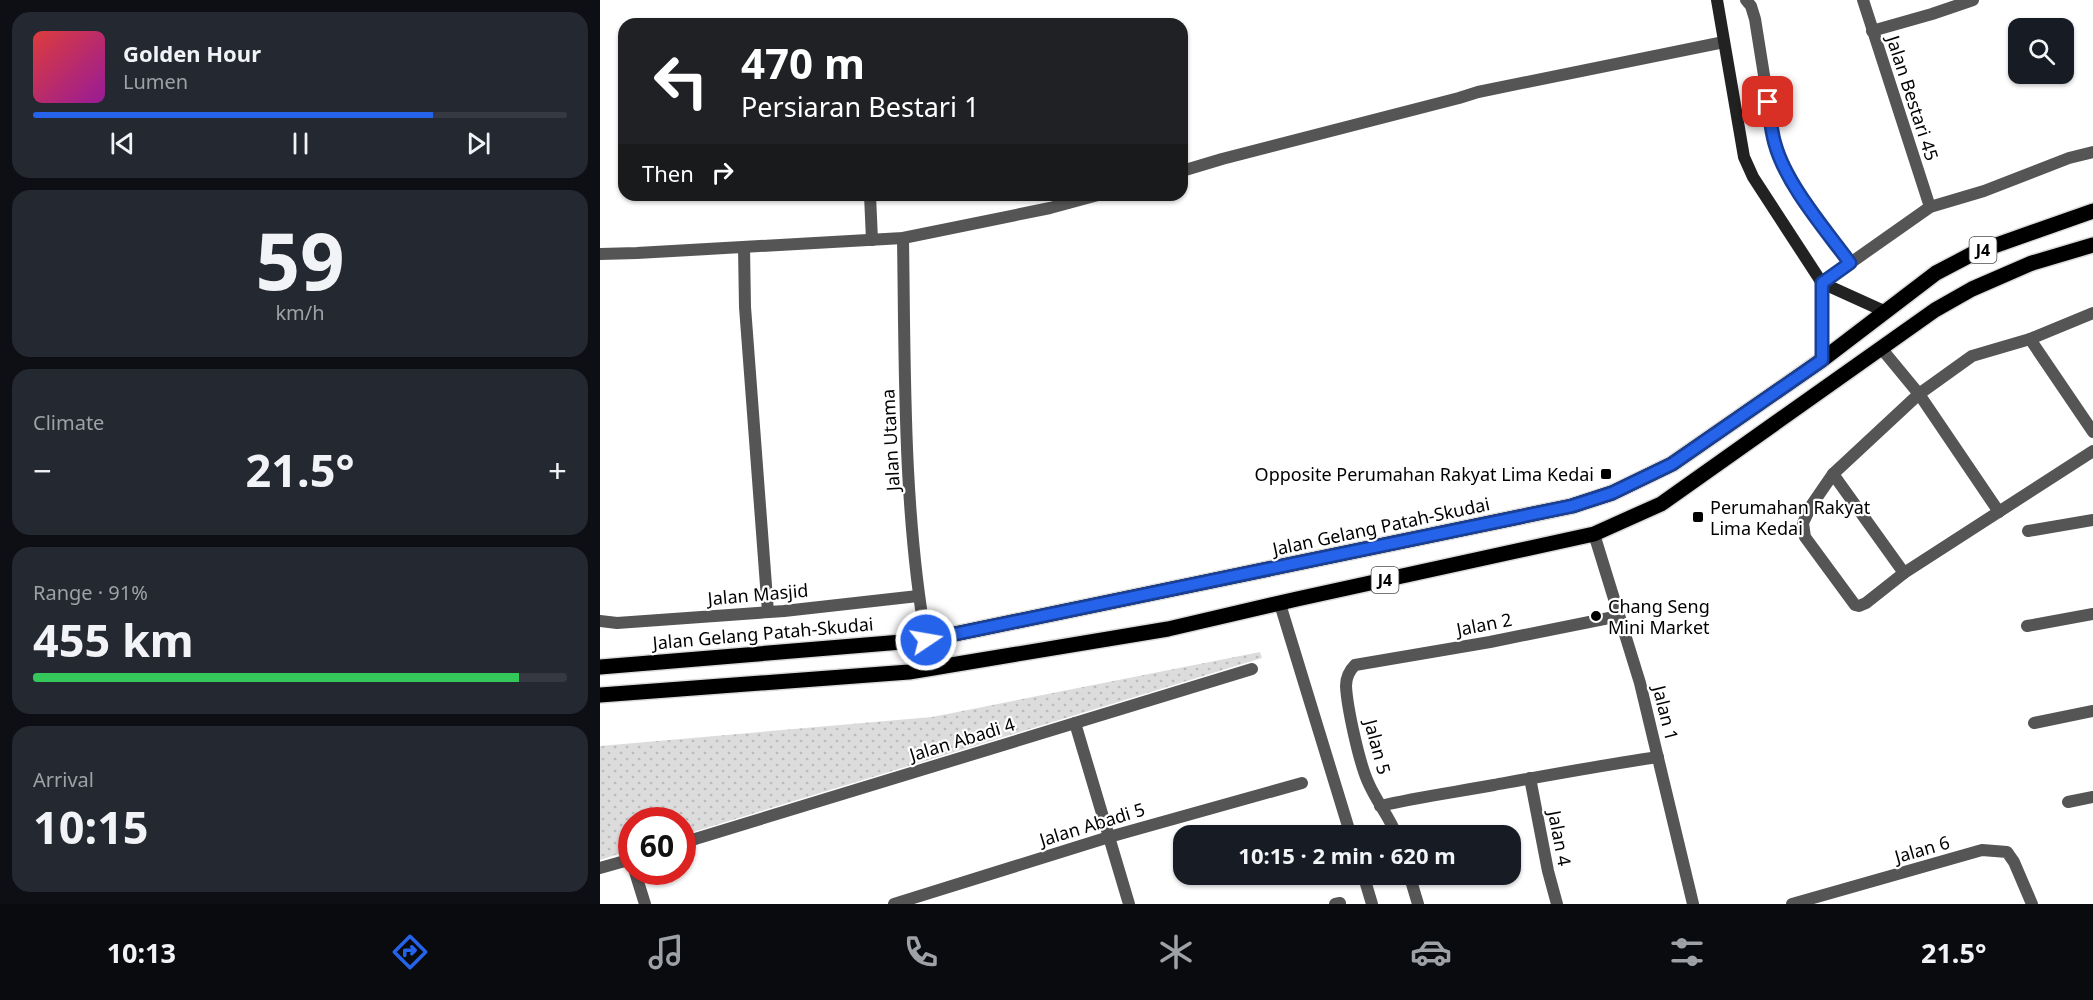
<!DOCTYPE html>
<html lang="en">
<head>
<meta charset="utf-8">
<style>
	:root { --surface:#171b24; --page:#242831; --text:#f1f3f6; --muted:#9ea1a6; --line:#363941; --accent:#2563eb }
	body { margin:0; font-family:"Noto Sans",sans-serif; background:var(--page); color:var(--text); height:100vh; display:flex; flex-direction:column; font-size:22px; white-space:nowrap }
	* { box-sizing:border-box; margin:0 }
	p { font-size:20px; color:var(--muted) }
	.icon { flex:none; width:33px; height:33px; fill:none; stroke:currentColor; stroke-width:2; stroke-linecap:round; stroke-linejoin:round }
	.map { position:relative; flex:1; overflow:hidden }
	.drawer { display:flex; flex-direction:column; gap:12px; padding:12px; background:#0d0f14; width:600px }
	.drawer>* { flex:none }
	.guide { position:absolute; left:18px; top:18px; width:570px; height:183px; border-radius:18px; box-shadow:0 2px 4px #0004; background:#202124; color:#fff; overflow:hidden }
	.controls { position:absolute; left:1408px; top:18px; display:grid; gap:12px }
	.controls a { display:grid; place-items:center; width:66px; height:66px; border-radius:12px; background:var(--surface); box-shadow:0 2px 4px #0004; font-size:30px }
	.speed { position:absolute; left:18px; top:807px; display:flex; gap:12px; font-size:30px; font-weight:700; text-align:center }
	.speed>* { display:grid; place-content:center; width:78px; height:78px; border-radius:50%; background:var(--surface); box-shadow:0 2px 4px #0004; line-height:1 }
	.speed .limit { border:9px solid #d22; background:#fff; color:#111 }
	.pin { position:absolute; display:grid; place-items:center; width:51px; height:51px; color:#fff; margin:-26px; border-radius:12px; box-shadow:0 3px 9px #0006 }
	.me { position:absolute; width:66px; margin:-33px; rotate:78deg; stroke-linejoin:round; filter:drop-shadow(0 0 4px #0008) }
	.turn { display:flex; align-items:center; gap:21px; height:126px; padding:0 24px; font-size:27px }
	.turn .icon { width:78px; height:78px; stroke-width:2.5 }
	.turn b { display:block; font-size:42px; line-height:51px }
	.then { display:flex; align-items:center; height:57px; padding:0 24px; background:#0003; gap:12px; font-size:22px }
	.big { font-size:45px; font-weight:700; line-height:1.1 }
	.drawer .tile { flex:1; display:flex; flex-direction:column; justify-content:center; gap:9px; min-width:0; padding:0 21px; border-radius:18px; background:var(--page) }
	.drawer .dial { align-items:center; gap:0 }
	.dial b { font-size:78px; line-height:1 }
	.song { display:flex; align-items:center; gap:18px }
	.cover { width:72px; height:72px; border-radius:9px; background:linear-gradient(135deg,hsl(0 70% 55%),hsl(300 70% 35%)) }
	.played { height:6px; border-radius:3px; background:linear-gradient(90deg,var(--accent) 75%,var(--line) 75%) }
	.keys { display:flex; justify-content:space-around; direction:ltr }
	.heat { display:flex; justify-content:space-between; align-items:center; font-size:33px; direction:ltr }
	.charge { height:9px; border-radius:4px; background:linear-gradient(90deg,#34c759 91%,var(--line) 0) }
	.trip { position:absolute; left:573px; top:825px; width:348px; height:60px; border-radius:18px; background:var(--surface); box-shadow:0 2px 4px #0004; font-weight:700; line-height:60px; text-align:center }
	.menu { display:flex; height:96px; justify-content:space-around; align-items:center; background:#090b0e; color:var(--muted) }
	.menu .icon { width:42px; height:42px }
	.menu .active { color:var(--accent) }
	.menu b { font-size:27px; color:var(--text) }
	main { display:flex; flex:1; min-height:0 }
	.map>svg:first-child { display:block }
	.grass { fill:url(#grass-dots) }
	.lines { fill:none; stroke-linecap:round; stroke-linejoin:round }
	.primary-casing { stroke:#dbdbdb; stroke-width:18 }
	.street { stroke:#555; stroke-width:12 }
	.secondary { stroke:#222; stroke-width:12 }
	.primary { stroke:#000; stroke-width:15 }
	.route-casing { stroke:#184099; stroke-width:15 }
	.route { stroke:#2563eb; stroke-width:10 }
	.poi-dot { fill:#000; stroke:#fff; stroke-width:2 }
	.labels { text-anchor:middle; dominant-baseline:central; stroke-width:4.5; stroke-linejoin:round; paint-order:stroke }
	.shield { fill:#fff; stroke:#4c4c4c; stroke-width:1.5 }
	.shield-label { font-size:16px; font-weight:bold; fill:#000 }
	.street-label { font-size:18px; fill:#000; stroke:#fff }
	.poi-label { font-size:18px; fill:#000; stroke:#fff; text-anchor:start }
</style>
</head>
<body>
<main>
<section class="drawer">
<div class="tile">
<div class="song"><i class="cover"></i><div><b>Golden Hour</b><p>Lumen</p></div></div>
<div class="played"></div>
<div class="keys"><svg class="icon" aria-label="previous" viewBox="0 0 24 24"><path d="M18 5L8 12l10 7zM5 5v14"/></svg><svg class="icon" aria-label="pause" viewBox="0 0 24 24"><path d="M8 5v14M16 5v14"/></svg><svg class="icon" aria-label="next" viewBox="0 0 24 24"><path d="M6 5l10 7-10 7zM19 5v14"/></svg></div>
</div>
<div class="tile dial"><b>59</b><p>km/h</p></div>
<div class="tile"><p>Climate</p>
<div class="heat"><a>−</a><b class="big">21.5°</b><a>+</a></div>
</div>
<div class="tile"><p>Range · 91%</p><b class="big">455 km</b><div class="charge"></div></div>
<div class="tile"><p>Arrival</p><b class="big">10:15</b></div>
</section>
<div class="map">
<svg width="1493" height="904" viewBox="0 0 1493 904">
	<defs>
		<pattern id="grass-dots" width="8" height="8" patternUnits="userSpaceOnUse" patternTransform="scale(1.5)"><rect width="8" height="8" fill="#dcdcdc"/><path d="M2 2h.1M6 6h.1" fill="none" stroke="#bbb" stroke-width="1.8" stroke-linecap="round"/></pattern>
	</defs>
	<rect width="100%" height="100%" fill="#fff"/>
	<!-- grass -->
	<polygon class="grass" points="660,652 662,658 83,835 82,820 32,820 31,850 0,860 0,746 332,717"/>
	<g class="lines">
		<!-- primary casing -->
		<g class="primary-casing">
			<g id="primary">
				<polyline points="0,667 326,640 972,506 1012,493 1072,464 1222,360 1336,273 1374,253 1493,211"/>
				<polyline points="0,695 309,672 568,629 697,599 994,534 1061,504 1335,310 1372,289 1432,263 1493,245"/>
			</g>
		</g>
		<!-- street -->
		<g class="street">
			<polyline points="1146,0 1151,6 1155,19 1175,144 1184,167 1196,188 1249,263"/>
			<polyline points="1263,0 1330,207"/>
			<polyline points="1272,31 1332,14 1373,0"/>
			<polyline points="582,171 622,159 859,98 878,92 1124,42"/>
			<polyline points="270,195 272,240"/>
			<path d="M303 238C305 371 303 509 326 640"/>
			<polyline points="144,247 145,307 168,612"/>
			<polyline points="0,254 37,253 303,238 450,208 498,195"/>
			<polyline points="1222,283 1330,207 1384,191 1469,158 1493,152"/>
			<polyline points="1493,313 1430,339 1372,356 1319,394 1233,474 1211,506 1203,523 1205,537 1255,605 1259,606 1266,603 1304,573 1493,451"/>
			<polyline points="1430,339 1493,432"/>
			<polyline points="1281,348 1319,394 1399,512"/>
			<polyline points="1233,474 1304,573"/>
			<polyline points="1428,531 1493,520"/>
			<polyline points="994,534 1040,683 1093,904"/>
			<polyline points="680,604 751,836"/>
			<polyline points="0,621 17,623 184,611 318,596"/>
			<polyline points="1427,626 1493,614"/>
			<polyline points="475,723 529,904"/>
			<polyline points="1434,723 1493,711"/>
			<polyline points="930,778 948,871 957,904"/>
			<polyline points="1468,802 1493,797"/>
			<path d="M780 806C818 797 856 792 894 785 949 775 1003 765 1058 757"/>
			<path d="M797 836C789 816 776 801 768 782 759 762 747 707 746 686 746 677 749 671 755 665L890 642 1019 616"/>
			<polyline points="82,843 652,669"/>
			<polyline points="0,868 32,859"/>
			<polyline points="35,872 45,904"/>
			<polyline points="763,874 772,904"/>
			<polyline points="809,874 818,904"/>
			<polyline points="294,904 509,837 702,783"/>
			<polyline points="735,904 740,903"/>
			<polyline points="1192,904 1382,850 1407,852 1414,862 1432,904"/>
		</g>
		<!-- secondary -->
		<g class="secondary">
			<polyline points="1117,0 1144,157 1153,177 1222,283 1222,360"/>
			<polyline points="1222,283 1286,312"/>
		</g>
		<!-- primary -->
		<use href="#primary" class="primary"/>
	</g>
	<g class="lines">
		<!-- route casing -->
		<g class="route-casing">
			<path id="route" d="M326 640 972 506 1012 493 1072 464 1222 360V283L1250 263C1225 229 1186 184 1175 144 1171 131 1170 116 1168 102"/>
		</g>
		<!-- route -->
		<use href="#route" class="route"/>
	</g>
	<!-- markers -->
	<g class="poi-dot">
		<rect x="1000" y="468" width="12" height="12" rx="3"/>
		<rect x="1092" y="511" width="12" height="12" rx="3"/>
		<circle cx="996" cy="616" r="6"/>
	</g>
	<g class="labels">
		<!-- shield labels -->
		<g class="shield">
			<rect x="1369.5" y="237" width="27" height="26" rx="4.5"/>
			<rect x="771.5" y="567" width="27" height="26" rx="4.5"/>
		</g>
		<g class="shield-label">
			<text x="1383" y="250">J4</text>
			<text x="785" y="580">J4</text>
		</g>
		<!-- street labels -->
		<g class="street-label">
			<text transform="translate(1313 98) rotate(72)">Jalan Bestari 45</text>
			<text transform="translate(290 440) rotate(-93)">Jalan Utama</text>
			<text transform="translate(781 526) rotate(-12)">Jalan Gelang Patah-Skudai</text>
			<text transform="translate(158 594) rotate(-5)">Jalan Masjid</text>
			<text transform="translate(884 624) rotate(-11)">Jalan 2</text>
			<text transform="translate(163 633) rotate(-5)">Jalan Gelang Patah-Skudai</text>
			<text transform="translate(1066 713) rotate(76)">Jalan 1</text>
			<text transform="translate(362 739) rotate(-17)">Jalan Abadi 4</text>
			<text transform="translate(778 747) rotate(75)">Jalan 5</text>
			<text transform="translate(492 824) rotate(-17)">Jalan Abadi 5</text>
			<text transform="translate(960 838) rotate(79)">Jalan 4</text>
			<text transform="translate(1322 849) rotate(-16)">Jalan 6</text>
		</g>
		<!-- poi labels -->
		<g class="poi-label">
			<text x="994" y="474" text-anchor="end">Opposite Perumahan Rakyat Lima Kedai</text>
			<text x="1110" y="507">Perumahan Rakyat<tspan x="1110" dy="21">Lima Kedai</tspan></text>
			<text x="1008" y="606">Chang Seng<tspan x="1008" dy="21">Mini Market</tspan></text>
		</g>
	</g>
</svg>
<div class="controls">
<a><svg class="icon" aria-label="search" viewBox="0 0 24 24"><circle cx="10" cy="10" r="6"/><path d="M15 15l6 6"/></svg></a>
</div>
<div class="speed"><div class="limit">60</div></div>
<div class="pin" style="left:1168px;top:102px;background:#d93025"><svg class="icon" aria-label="arrive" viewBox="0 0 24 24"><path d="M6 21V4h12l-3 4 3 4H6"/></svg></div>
<svg class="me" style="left:326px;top:640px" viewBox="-20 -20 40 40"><circle r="17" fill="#2563eb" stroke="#fff" stroke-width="3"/><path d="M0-11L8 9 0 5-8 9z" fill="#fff"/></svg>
<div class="trip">10:15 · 2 min · 620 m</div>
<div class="guide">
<div class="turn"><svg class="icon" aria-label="left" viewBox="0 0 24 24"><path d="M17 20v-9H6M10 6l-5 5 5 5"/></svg><div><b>470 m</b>Persiaran Bestari 1</div></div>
<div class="then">Then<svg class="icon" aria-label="right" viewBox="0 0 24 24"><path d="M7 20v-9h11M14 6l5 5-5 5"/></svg></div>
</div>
</div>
</main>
<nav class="menu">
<b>10:13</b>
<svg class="icon active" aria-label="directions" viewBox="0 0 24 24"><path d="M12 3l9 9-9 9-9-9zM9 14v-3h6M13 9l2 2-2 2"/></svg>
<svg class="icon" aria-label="music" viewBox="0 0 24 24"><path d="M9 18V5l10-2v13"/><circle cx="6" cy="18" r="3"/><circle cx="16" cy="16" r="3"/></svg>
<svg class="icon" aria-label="phone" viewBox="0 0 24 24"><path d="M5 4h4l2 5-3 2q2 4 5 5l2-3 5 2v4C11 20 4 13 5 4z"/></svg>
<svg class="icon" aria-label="climate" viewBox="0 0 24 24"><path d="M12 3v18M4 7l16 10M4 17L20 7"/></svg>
<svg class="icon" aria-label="car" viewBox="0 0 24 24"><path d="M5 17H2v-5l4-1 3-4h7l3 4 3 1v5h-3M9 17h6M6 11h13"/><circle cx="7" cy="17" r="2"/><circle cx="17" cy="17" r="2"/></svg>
<svg class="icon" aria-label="filters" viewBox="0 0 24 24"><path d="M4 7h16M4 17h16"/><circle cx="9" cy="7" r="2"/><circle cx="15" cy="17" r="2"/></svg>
<b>21.5°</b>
</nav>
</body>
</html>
